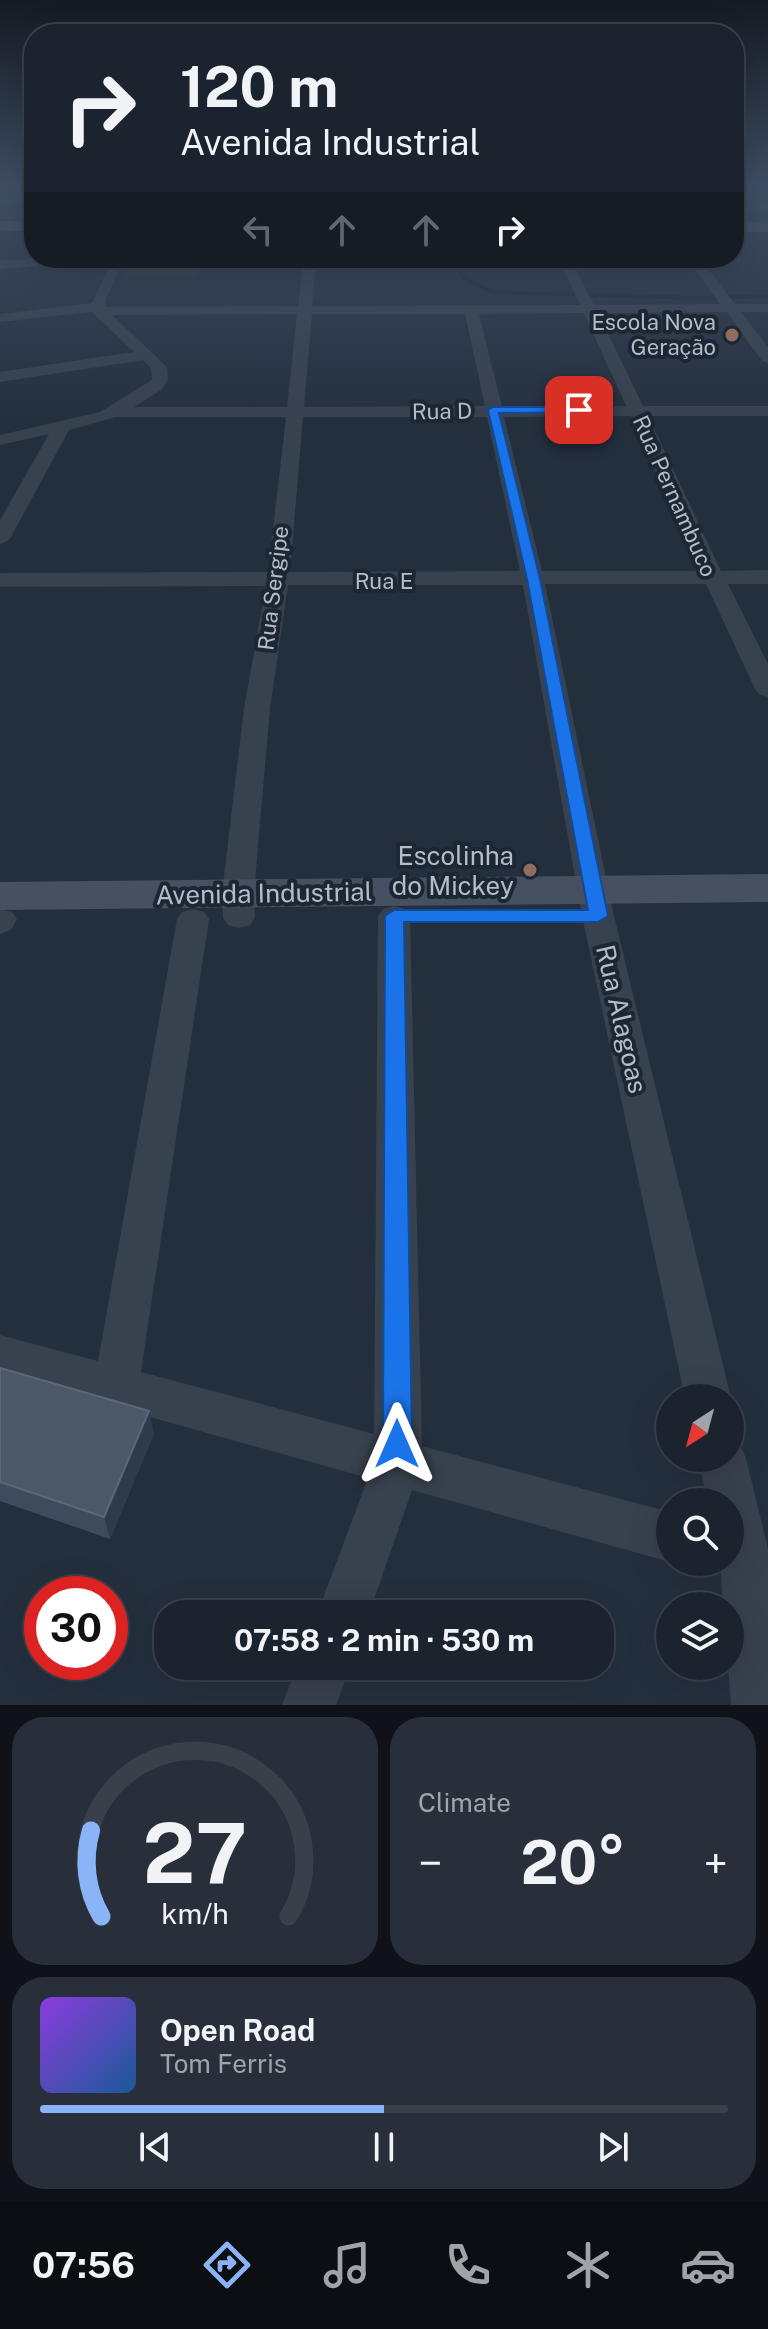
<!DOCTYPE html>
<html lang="en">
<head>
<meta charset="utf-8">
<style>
	:root { --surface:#1b232e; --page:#282f3a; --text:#f1f3f6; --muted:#a0a4aa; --line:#39404a; --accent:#8ab4f8 }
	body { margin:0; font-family:"Public Sans",sans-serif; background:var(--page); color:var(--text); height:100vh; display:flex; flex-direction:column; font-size:30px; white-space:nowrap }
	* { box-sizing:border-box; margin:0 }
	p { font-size:26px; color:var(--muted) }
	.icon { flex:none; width:44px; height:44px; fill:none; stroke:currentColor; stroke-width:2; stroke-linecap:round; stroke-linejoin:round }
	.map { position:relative; height:1705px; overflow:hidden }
	.drawer { display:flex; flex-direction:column; gap:12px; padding:12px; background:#0f1319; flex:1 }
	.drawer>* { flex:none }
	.hud { position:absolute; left:24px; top:24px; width:720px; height:244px; border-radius:32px; box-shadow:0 8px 32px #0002,0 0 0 2px var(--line); background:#1b232e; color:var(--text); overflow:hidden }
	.needle { width:52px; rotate:216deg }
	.tools { position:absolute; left:656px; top:1384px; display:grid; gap:16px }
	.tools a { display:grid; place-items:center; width:88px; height:88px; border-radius:50%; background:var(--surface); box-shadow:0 8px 32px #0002,0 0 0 2px var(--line); font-size:40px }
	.speed { position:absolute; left:24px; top:1576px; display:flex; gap:16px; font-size:40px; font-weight:700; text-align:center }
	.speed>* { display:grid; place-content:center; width:104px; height:104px; border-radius:50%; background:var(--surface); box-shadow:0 8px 32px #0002,0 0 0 2px var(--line); line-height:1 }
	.speed .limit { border:12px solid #d22; background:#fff; color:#111 }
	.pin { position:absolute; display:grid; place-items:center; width:68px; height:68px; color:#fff; margin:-34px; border-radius:16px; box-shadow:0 4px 12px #0006 }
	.me { position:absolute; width:88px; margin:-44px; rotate:0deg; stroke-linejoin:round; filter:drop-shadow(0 0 6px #0008) }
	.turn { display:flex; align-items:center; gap:28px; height:168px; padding:0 24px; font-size:36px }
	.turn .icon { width:104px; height:104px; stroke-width:2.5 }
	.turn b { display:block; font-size:56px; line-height:68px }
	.lanes { display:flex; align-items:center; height:76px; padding:0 24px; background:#0003; justify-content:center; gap:40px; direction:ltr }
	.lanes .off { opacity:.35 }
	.big { font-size:60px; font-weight:700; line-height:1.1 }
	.drawer .card { flex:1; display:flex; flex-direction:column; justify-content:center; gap:12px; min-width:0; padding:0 28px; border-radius:32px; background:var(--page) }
	.drawer .dial { align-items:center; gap:0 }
	.dial svg { height:208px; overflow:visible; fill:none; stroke:var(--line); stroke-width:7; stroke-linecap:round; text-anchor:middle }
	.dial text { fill:var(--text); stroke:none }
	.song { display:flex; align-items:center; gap:24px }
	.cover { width:96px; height:96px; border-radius:12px; background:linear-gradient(135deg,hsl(270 70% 55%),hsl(210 70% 35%)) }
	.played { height:8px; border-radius:4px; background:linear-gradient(90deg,var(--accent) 50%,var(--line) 50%) }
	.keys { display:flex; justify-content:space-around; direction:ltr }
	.heat { display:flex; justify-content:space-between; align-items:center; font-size:44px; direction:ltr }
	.drawer .tiles { flex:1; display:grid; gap:12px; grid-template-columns:1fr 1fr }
	.card:last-child { grid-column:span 2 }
	.trip { position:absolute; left:154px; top:1600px; width:460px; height:80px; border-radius:32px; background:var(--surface); box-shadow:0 8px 32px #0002,0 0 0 2px var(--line); font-weight:700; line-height:80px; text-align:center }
	.menu { display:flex; height:128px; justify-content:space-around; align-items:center; background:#0b0e12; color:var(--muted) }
	.menu .icon { width:56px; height:56px }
	.menu .selected { color:var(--accent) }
	.menu b { font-size:36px; color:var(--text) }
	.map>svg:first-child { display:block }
	.green { fill:#263c3f }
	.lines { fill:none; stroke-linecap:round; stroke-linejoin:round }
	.stream-far1 { stroke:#17263c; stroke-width:3 }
	.stream { stroke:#17263c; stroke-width:4 }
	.street { fill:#38414e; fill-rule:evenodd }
	.secondary { fill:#465061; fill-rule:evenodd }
	.wall { fill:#3f4b5c }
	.shaded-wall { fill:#2f3b4b }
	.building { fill:#4b5868; stroke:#5c6777; stroke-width:2 }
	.route { fill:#1a73e8; stroke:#114b97; stroke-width:2 }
	.education-dot { fill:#8d6e63; stroke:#1d2633; stroke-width:3 }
	.labels { text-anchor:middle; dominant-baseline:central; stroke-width:8; stroke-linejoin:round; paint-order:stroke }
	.far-poi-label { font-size:22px; fill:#b4bcc9; stroke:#1d2633; text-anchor:end }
	.far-street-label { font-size:22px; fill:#b4bcc9; stroke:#1d2633 }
	.poi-label { font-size:26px; fill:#b4bcc9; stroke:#1d2633; text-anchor:end }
	.street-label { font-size:26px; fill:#b4bcc9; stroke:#1d2633 }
</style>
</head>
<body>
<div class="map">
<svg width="768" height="1705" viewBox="0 0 768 1705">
	<rect width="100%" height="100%" fill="#242f3e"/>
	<!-- green -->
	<polygon class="green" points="134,258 204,258 196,276 123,276"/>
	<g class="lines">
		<!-- stream-far1 -->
		<polyline class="stream-far1" points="459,258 461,275 475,285"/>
		<!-- stream -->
		<polyline class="stream" points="473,283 492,292 705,298 768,296"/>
		<!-- street -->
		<g class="street">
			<polygon points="34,195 34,201 0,205 0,199"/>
			<rect x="734" y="203" width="34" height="6"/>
			<polygon points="43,258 101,258 95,262 0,269 0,261"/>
			<path d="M113 258H125L107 296 105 307 298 306 304 258H316L312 306 580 305 558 258H570L594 305 720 304 687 258H700L735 304H768V312H741L768 347V363L762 361 727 312 598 313 643 406H768V416H648L721 571 768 570V584H728L768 664V697L759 694 755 689 706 584H545L614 916 731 1398 730 1400 685 1398 582 916 523 585H288L270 708 254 893 255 918 250 925 239 928 228 925 223 918 222 893 244 708 266 586 0 587V573L268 572 286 417H116L69 430 10 539 0 545V520L49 434 0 445V435L100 412 152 380 151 368 143 360 0 382V372L134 352 92 312 0 322V314L92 303ZM584 313 626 406H502L479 314ZM297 314 287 407H134L161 390 168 380 167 367 112 315ZM312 314H465L485 406 304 407ZM631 416 700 571H542L504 417ZM303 417H487L520 571 290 572Z"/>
			<polygon points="394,906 405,909 410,916 422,1446 670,1512 670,1562 412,1490 369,1614 317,1614 368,1478 0,1375 0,1335 98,1361 177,919 182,912 193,909 204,912 209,919 141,1372 374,1434 378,916 383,909"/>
			<polygon points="0,909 12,912 17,919 11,930 0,934"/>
			<polygon points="730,1438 739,1442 746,1458 768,1549 768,1705 731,1705 728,1666 730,1606 723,1606 720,1562 730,1562 730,1502 708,1502 698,1458 730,1458"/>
			<polygon points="297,1666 351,1666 336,1705 282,1705"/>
		</g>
		<!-- secondary -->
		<g class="secondary">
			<rect x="0" y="221" width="34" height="10"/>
			<rect x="734" y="222" width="34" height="10"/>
			<polygon points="768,874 768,902 0,910 0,882"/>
		</g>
	</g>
	<!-- wall -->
	<polygon class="wall" points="0,1368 154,1433 110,1539 0,1501"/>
	<!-- shaded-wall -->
	<polygon class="shaded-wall" points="149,1411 154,1433 110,1539 104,1517"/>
	<!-- building -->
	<polygon class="building" points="0,1368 149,1411 104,1517 0,1482"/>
	<!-- sky -->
	<linearGradient id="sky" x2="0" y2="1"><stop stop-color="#141a22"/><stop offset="0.44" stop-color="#3f4d63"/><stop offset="1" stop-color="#3f4d63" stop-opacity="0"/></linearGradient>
	<rect width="768" height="426" fill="url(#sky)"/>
	<!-- route -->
	<polygon class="route" points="579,407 583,408 583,412 499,413 540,579 608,916 598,922 404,922 412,1444 408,1454 397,1458 387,1454 383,1444 385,916 394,910 588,910 527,579 488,410 493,407"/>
	<!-- markers -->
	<g class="education-dot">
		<circle cx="732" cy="335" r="8"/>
		<circle cx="530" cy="870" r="8"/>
	</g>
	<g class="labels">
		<!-- far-poi labels -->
		<g class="far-poi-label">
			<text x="716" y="322">Escola Nova<tspan x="716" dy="25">Geração</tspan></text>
		</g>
		<!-- far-street labels -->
		<g class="far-street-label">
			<text transform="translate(442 411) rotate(-1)">Rua D</text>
			<text transform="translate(675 496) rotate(66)">Rua Pernambuco</text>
			<text x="384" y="581">Rua E</text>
			<text transform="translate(273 588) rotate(-83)">Rua Sergipe</text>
		</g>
		<!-- poi labels -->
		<g class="poi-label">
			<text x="514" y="855">Escolinha<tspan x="514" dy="30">do Mickey</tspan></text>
		</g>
		<!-- street labels -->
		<g class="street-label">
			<text transform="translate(264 893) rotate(-1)">Avenida Industrial</text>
			<text transform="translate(622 1019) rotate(77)">Rua Alagoas</text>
		</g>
	</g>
</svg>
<div class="tools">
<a><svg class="needle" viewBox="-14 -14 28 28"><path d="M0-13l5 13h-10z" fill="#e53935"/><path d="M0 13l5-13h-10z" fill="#a0a4aa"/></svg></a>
<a><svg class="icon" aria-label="search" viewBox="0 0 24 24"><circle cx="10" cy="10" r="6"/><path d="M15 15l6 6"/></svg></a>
<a><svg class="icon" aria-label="layers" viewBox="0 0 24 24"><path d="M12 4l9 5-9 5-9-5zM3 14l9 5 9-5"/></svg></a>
</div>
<div class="speed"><div class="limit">30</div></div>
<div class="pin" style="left:579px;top:410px;background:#d93025"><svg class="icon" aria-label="arrive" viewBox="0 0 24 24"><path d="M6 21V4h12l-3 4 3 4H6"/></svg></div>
<svg class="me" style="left:397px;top:1444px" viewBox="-20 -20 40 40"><path d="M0-17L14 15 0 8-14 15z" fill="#1a73e8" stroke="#fff" stroke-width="4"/></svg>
<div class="trip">07:58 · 2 min · 530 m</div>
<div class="hud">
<div class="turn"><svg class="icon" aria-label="right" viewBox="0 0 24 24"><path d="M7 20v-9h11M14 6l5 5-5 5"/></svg><div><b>120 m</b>Avenida Industrial</div></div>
<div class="lanes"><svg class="icon off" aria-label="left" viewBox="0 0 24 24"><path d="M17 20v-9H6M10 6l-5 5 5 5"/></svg><svg class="icon off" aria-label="ahead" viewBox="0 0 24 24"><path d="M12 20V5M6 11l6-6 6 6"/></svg><svg class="icon off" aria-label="ahead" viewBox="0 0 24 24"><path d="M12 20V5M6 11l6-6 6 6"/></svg><svg class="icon" aria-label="right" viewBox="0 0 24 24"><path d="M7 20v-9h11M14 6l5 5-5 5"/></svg></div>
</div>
</div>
<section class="drawer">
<div class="tiles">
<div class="card dial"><svg viewBox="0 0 100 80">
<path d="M14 69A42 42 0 1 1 86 69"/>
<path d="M14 69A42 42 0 0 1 10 36" stroke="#8ab4f8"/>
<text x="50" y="56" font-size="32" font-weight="700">27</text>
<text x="50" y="72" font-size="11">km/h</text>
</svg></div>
<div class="card"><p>Climate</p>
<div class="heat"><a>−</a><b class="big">20°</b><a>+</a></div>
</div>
<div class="card">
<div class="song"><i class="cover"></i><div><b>Open Road</b><p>Tom Ferris</p></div></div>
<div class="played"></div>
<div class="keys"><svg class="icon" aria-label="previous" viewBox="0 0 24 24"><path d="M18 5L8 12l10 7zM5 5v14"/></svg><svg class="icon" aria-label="pause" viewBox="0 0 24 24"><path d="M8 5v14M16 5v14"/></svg><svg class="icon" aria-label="next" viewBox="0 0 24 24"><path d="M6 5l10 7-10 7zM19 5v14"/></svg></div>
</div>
</div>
</section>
<nav class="menu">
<b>07:56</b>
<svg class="icon selected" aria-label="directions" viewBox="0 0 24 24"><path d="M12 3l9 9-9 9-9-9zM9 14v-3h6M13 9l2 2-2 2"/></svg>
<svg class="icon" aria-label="music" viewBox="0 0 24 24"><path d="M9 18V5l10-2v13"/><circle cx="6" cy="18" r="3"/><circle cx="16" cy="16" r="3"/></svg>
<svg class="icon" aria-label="phone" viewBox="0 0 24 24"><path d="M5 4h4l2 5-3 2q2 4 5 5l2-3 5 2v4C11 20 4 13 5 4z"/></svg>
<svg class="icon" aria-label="climate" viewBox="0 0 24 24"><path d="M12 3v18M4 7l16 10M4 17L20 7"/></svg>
<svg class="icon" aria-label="car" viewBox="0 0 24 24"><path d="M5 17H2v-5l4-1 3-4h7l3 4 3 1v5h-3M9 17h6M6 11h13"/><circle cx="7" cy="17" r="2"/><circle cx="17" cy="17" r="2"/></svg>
</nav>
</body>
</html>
